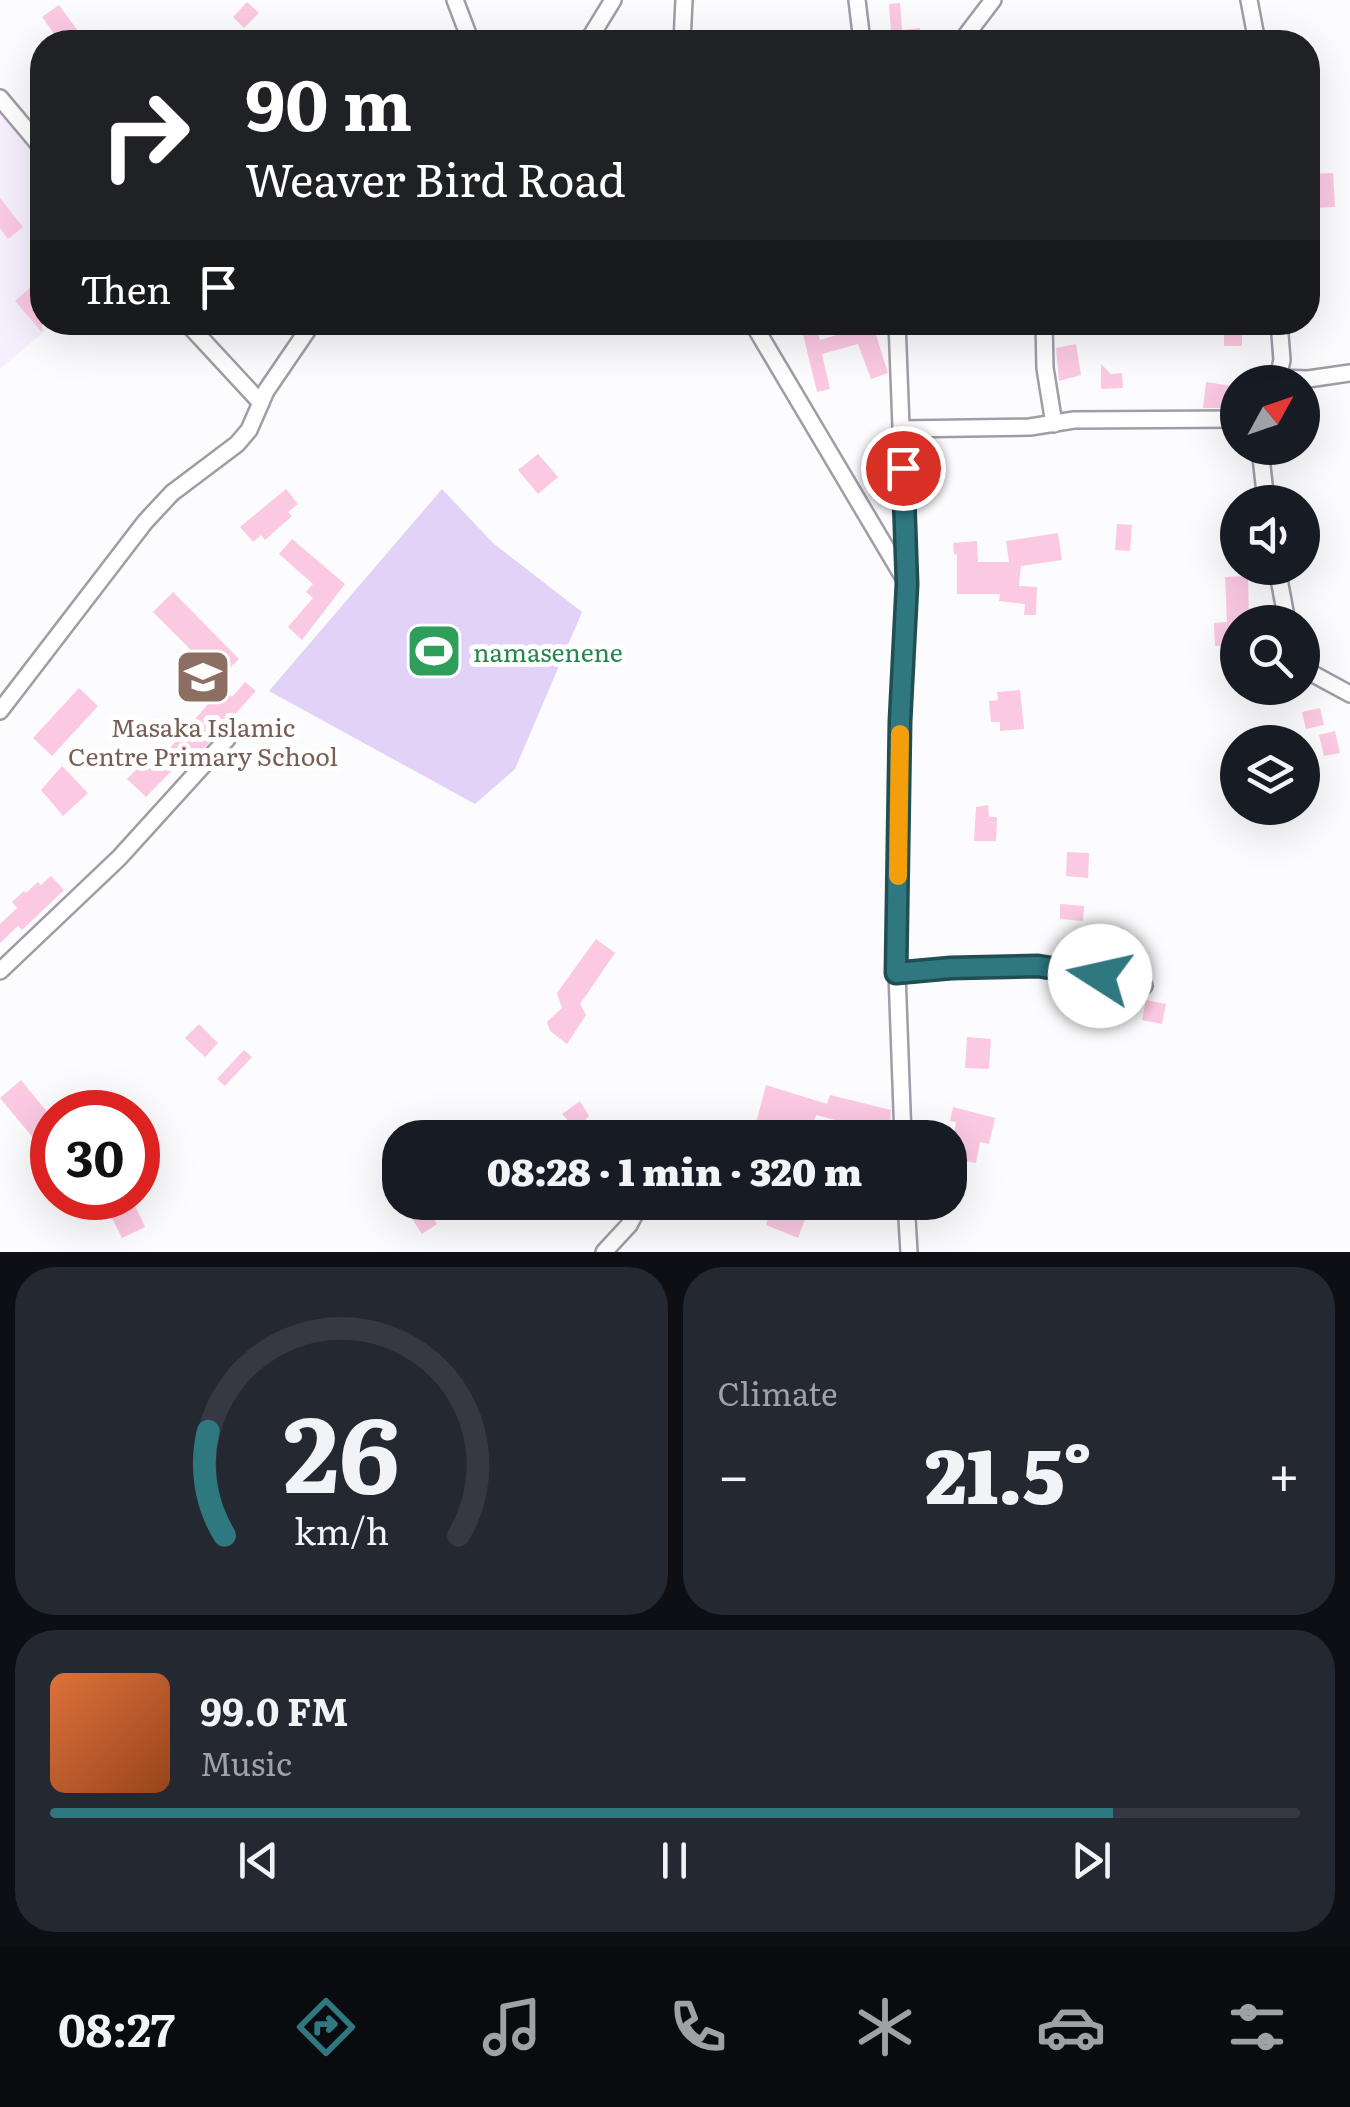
<!DOCTYPE html>
<html lang="en">
<head>
<meta charset="utf-8">
<style>
	:root { --surface:#171b24; --page:#242831; --text:#f1f3f6; --muted:#9ea1a6; --line:#363941; --accent:#2f7880 }
	body { margin:0; font-family:Literata,serif; background:var(--page); color:var(--text); height:100vh; display:flex; flex-direction:column; font-size:38px; white-space:nowrap }
	* { box-sizing:border-box; margin:0 }
	p { font-size:32px; color:var(--muted) }
	.icon { flex:none; width:55px; height:55px; fill:none; stroke:currentColor; stroke-width:2; stroke-linecap:round; stroke-linejoin:round }
	.map { position:relative; height:1252px; overflow:hidden }
	.side { display:flex; flex-direction:column; gap:15px; padding:15px; background:#0d0f14; flex:1 }
	.side>* { flex:none }
	.top-card { position:absolute; left:30px; top:30px; width:1290px; height:305px; border-radius:40px; box-shadow:0 10px 40px #0002; background:#202124; color:#fff; overflow:hidden }
	.needle { width:65px; rotate:50deg }
	.buttons { position:absolute; left:1220px; top:365px; display:grid; gap:20px }
	.buttons a { display:grid; place-items:center; width:100px; height:100px; border-radius:50%; background:var(--surface); box-shadow:0 10px 40px #0002; font-size:50px }
	.speed { position:absolute; left:30px; top:1090px; display:flex; gap:20px; font-size:50px; font-weight:700; text-align:center }
	.speed>* { display:grid; place-content:center; width:130px; height:130px; border-radius:50%; background:var(--surface); box-shadow:0 10px 40px #0002; line-height:1 }
	.speed .limit { border:15px solid #d22; background:#fff; color:#111 }
	.pin { position:absolute; display:grid; place-items:center; width:85px; height:85px; color:#fff; margin:-42px; border:5px solid #fff; border-radius:50%; box-shadow:0 2px 10px #0007 }
	.me { position:absolute; width:110px; margin:-55px; rotate:280deg; stroke-linejoin:round; filter:drop-shadow(0 0 8px #0008) }
	.turn { display:flex; align-items:center; gap:35px; height:210px; padding:0 50px; font-size:45px }
	.turn .icon { width:130px; height:130px; stroke-width:2.5 }
	.turn b { display:block; font-size:70px; line-height:85px }
	.then { display:flex; align-items:center; height:95px; padding:0 50px; background:#0003; gap:20px; font-size:38px }
	.big { font-size:75px; font-weight:800; line-height:1.1 }
	.side .tile { flex:1; display:flex; flex-direction:column; justify-content:center; gap:15px; min-width:0; padding:0 35px; border-radius:40px; background:var(--page) }
	.side .dial { align-items:center; gap:0 }
	.dial svg { height:260px; overflow:visible; fill:none; stroke:var(--line); stroke-width:7; stroke-linecap:round; text-anchor:middle }
	.dial text { fill:var(--text); stroke:none }
	.song { display:flex; align-items:center; gap:30px }
	.cover { width:120px; height:120px; border-radius:15px; background:linear-gradient(135deg,hsl(20 70% 55%),hsl(20 70% 35%)) }
	.played { height:10px; border-radius:5px; background:linear-gradient(90deg,var(--accent) 85%,var(--line) 85%) }
	.keys { display:flex; justify-content:space-around; direction:ltr }
	.heat { display:flex; justify-content:space-between; align-items:center; font-size:55px; direction:ltr }
	.side .tiles { flex:1; display:grid; gap:15px; grid-template-columns:1fr 1fr }
	.tile:last-child { grid-column:span 2 }
	.trip { position:absolute; left:382px; top:1120px; width:585px; height:100px; border-radius:40px; background:var(--surface); box-shadow:0 10px 40px #0002; font-weight:800; line-height:100px; text-align:center }
	.tabs { display:flex; height:160px; justify-content:space-around; align-items:center; background:#090b0e; color:var(--muted) }
	.tabs .icon { width:70px; height:70px }
	.tabs .current { color:var(--accent) }
	.tabs b { font-size:45px; color:var(--text) }
	.map>svg:first-child { display:block }
	.built { fill:#f5effe }
	.green { fill:#e2d2f8 }
	.building { fill:#fbc9e2 }
	.lines { fill:none; stroke-linecap:round; stroke-linejoin:round }
	.minor-casing { stroke:#a19ca7; stroke-width:20 }
	.minor { stroke:#fff; stroke-width:15 }
	.route-casing { stroke:#1f4e53; stroke-width:25 }
	.route { stroke:#2f7880; stroke-width:18 }
	.slow { stroke:#f59e0b; stroke-width:18 }
	.labels { text-anchor:middle; dominant-baseline:central; stroke-width:10; stroke-linejoin:round; paint-order:stroke }
	.leisure-label { font-size:25px; fill:#27864d; stroke:#fff; text-anchor:start }
	.education-label { font-size:25px; fill:#785e54; stroke:#fff }
</style>
</head>
<body>
<div class="map">
<svg width="1350" height="1252" viewBox="0 0 1350 1252">
	<rect width="100%" height="100%" fill="#fcfbfd"/>
	<!-- built -->
	<polygon class="built" points="0,113 42,163 42,322 54,323 0,369"/>
	<!-- green -->
	<polygon class="green" points="442,489 493,543 582,612 515,769 475,804 269,691"/>
	<!-- building -->
	<g class="building">
		<polygon points="247,2 259,13 244,28 233,17"/>
		<polygon points="900,3 902,30 920,28 922,39 908,42 875,42 874,35 891,32 889,4"/>
		<polygon points="59,5 86,42 60,42 42,17"/>
		<polygon points="1333,173 1335,207 1308,208 1308,174"/>
		<polygon points="0,198 23,227 8,239 0,228"/>
		<polygon points="31,287 42,299 42,332 15,301"/>
		<polygon points="800,322 815,322 820,340 853,330 850,322 872,322 888,373 871,379 858,344 822,354 830,389 817,392"/>
		<polygon points="1224,328 1242,329 1242,346 1224,346"/>
		<polygon points="1076,344 1081,375 1059,381 1056,348"/>
		<polygon points="1101,364 1111,374 1122,373 1123,388 1101,389"/>
		<polygon points="1206,382 1232,386 1229,408 1203,408"/>
		<polygon points="538,454 558,477 538,494 518,470"/>
		<polygon points="286,489 298,504 288,512 292,516 265,540 261,535 253,542 240,527"/>
		<polygon points="1117,524 1132,525 1130,551 1115,550"/>
		<polygon points="1058,533 1062,560 1021,566 1019,586 1037,587 1036,615 1024,615 1025,604 999,601 1000,594 957,594 957,554 954,555 953,543 977,541 978,562 1009,562 1006,541"/>
		<polygon points="292,539 345,584 302,640 288,627 313,598 306,592 313,584 279,554"/>
		<polygon points="1248,576 1249,622 1238,622 1238,645 1215,646 1214,623 1227,622 1225,577"/>
		<polygon points="173,592 239,659 219,678 153,612"/>
		<polygon points="245,682 256,691 196,757 190,752 146,797 127,779 162,743 169,749 222,688 232,697"/>
		<polygon points="79,688 98,706 52,756 33,738"/>
		<polygon points="1020,690 1024,729 1000,731 1000,722 991,722 989,701 998,700 997,692"/>
		<polygon points="1320,708 1324,725 1306,729 1302,712"/>
		<polygon points="1335,731 1340,753 1324,756 1319,735"/>
		<polygon points="62,766 88,793 63,816 41,790"/>
		<polygon points="988,805 989,817 997,817 996,841 974,841 976,807"/>
		<polygon points="1067,852 1089,853 1088,878 1066,876"/>
		<polygon points="51,876 64,890 22,930 18,926 0,943 0,924 17,908 12,902 24,891 26,893 38,882 41,885"/>
		<polygon points="1060,904 1084,906 1083,921 1060,919"/>
		<polygon points="1094,927 1124,928 1123,958 1094,957"/>
		<polygon points="596,939 615,953 580,1004 586,1015 567,1044 550,1031 547,1022 562,1008 557,993"/>
		<polygon points="1146,1000 1166,1004 1162,1024 1142,1020"/>
		<polygon points="199,1024 218,1043 205,1057 185,1038"/>
		<polygon points="967,1037 991,1039 989,1069 965,1068"/>
		<polygon points="244,1050 252,1057 225,1086 217,1079"/>
		<polygon points="21,1080 52,1118 52,1124 34,1139 0,1098"/>
		<polygon points="766,1085 827,1104 830,1095 891,1110 889,1134 816,1115 809,1138 752,1138"/>
		<polygon points="580,1101 589,1116 577,1130 562,1114"/>
		<polygon points="953,1107 995,1118 989,1144 980,1142 976,1163 950,1158 956,1122 950,1121"/>
		<polygon points="132,1199 145,1227 122,1238 108,1210"/>
		<polygon points="418,1202 423,1202 437,1224 422,1234 406,1210"/>
		<polygon points="773,1202 806,1204 807,1214 798,1238 766,1225"/>
	</g>
	<g class="lines">
		<!-- minor casing -->
		<g class="minor-casing">
			<g id="minor">
				<polyline points="455,0 471,42"/>
				<polyline points="857,0 862,42"/>
				<polyline points="1249,0 1257,42"/>
				<polyline points="583,42 591,36 613,0"/>
				<polyline points="682,42 684,0"/>
				<polyline points="961,42 993,0"/>
				<polyline points="0,98 42,148"/>
				<polyline points="186,322 261,403"/>
				<polyline points="752,322 905,580"/>
				<polyline points="897,322 907,584 900,721 897,973 903,1138"/>
				<polyline points="1044,322 1045,368 1054,424"/>
				<polyline points="1279,378 1308,379 1350,373"/>
				<polyline points="1277,382 1282,360 1279,322"/>
				<polyline points="901,429 1030,427 1074,420 1238,419"/>
				<polyline points="1260,448 1266,502"/>
				<polyline points="1277,568 1287,622"/>
				<polyline points="1302,668 1350,694"/>
				<polyline points="0,711 145,522 172,493 237,444 249,430 266,391 313,322"/>
				<polyline points="0,971 119,858 227,739"/>
				<polyline points="897,973 1037,966 1144,986"/>
				<polyline points="906,1202 909,1252"/>
				<polyline points="604,1252 629,1225 641,1202"/>
			</g>
		</g>
		<!-- minor -->
		<use href="#minor" class="minor"/>
	</g>
	<g class="lines">
		<!-- route casing -->
		<g class="route-casing">
			<polyline id="route" points="903,468 907,584 900,721 896,973 951,968 1038,966 1100,976"/>
		</g>
		<!-- route -->
		<use href="#route" class="route"/>
		<!-- slow -->
		<polyline class="slow" points="898,876 900,734"/>
	</g>
	<!-- icons -->
	<defs>
		<g id="stadium-square" transform="scale(2.875)"><rect x="-9" y="-9" width="18" height="18" rx="4" fill="#2e9e5b" stroke="#fff"/><path d="M0-5a6.5 5 0 1 0 0 10a6.5 5 0 1 0 0-10ZM-3.5-1.8h7v3.6h-7Z" fill="#fff"/></g>
		<g id="school-square" transform="scale(2.875)"><rect x="-9" y="-9" width="18" height="18" rx="4" fill="#8d6e63" stroke="#fff"/><path d="M0-5L7-2L0 1L-7-2ZM-4 1L0 2.5L4 1V4Q0 6-4 4Z" fill="#fff"/></g>
	</defs>
	<g fill-rule="evenodd">
		<use href="#stadium-square" x="434" y="651"/>
		<use href="#school-square" x="203" y="677"/>
	</g>
	<g class="labels">
		<!-- leisure labels -->
		<g class="leisure-label">
			<text x="473" y="651">namasenene</text>
		</g>
		<!-- education labels -->
		<g class="education-label">
			<text x="203" y="726">Masaka Islamic<tspan x="203" dy="29">Centre Primary School</tspan></text>
		</g>
	</g>
</svg>
<div class="buttons">
<a><svg class="needle" viewBox="-14 -14 28 28"><path d="M0-13l5 13h-10z" fill="#e53935"/><path d="M0 13l5-13h-10z" fill="#9ea1a6"/></svg></a>
<a><svg class="icon" aria-label="sound" viewBox="0 0 24 24"><path d="M4 9h4l5-4v14l-5-4H4zM17 9q2 3 0 6"/></svg></a>
<a><svg class="icon" aria-label="search" viewBox="0 0 24 24"><circle cx="10" cy="10" r="6"/><path d="M15 15l6 6"/></svg></a>
<a><svg class="icon" aria-label="layers" viewBox="0 0 24 24"><path d="M12 4l9 5-9 5-9-5zM3 14l9 5 9-5"/></svg></a>
</div>
<div class="speed"><div class="limit">30</div></div>
<div class="pin" style="left:903px;top:468px;background:#d93025"><svg class="icon" aria-label="arrive" viewBox="0 0 24 24"><path d="M6 21V4h12l-3 4 3 4H6"/></svg></div>
<svg class="me" style="left:1100px;top:976px" viewBox="-20 -20 40 40"><circle r="19" fill="#fff"/><path d="M0-13L10 11 0 6-10 11z" fill="#2f7880"/></svg>
<div class="trip">08:28 · 1 min · 320 m</div>
<div class="top-card">
<div class="turn"><svg class="icon" aria-label="right" viewBox="0 0 24 24"><path d="M7 20v-9h11M14 6l5 5-5 5"/></svg><div><b>90 m</b>Weaver Bird Road</div></div>
<div class="then">Then<svg class="icon" aria-label="arrive" viewBox="0 0 24 24"><path d="M6 21V4h12l-3 4 3 4H6"/></svg></div>
</div>
</div>
<section class="side">
<div class="tiles">
<div class="tile dial"><svg viewBox="0 0 100 80">
<path d="M14 69A42 42 0 1 1 86 69"/>
<path d="M14 69A42 42 0 0 1 9 37" stroke="#2f7880"/>
<text x="50" y="56" font-size="32" font-weight="700">26</text>
<text x="50" y="72" font-size="11">km/h</text>
</svg></div>
<div class="tile"><p>Climate</p>
<div class="heat"><a>−</a><b class="big">21.5°</b><a>+</a></div>
</div>
<div class="tile">
<div class="song"><i class="cover"></i><div><b>99.0 FM</b><p>Music</p></div></div>
<div class="played"></div>
<div class="keys"><svg class="icon" aria-label="previous" viewBox="0 0 24 24"><path d="M18 5L8 12l10 7zM5 5v14"/></svg><svg class="icon" aria-label="pause" viewBox="0 0 24 24"><path d="M8 5v14M16 5v14"/></svg><svg class="icon" aria-label="next" viewBox="0 0 24 24"><path d="M6 5l10 7-10 7zM19 5v14"/></svg></div>
</div>
</div>
</section>
<nav class="tabs">
<b>08:27</b>
<svg class="icon current" aria-label="directions" viewBox="0 0 24 24"><path d="M12 3l9 9-9 9-9-9zM9 14v-3h6M13 9l2 2-2 2"/></svg>
<svg class="icon" aria-label="music" viewBox="0 0 24 24"><path d="M9 18V5l10-2v13"/><circle cx="6" cy="18" r="3"/><circle cx="16" cy="16" r="3"/></svg>
<svg class="icon" aria-label="phone" viewBox="0 0 24 24"><path d="M5 4h4l2 5-3 2q2 4 5 5l2-3 5 2v4C11 20 4 13 5 4z"/></svg>
<svg class="icon" aria-label="climate" viewBox="0 0 24 24"><path d="M12 3v18M4 7l16 10M4 17L20 7"/></svg>
<svg class="icon" aria-label="car" viewBox="0 0 24 24"><path d="M5 17H2v-5l4-1 3-4h7l3 4 3 1v5h-3M9 17h6M6 11h13"/><circle cx="7" cy="17" r="2"/><circle cx="17" cy="17" r="2"/></svg>
<svg class="icon" aria-label="filters" viewBox="0 0 24 24"><path d="M4 7h16M4 17h16"/><circle cx="9" cy="7" r="2"/><circle cx="15" cy="17" r="2"/></svg>
</nav>
</body>
</html>
